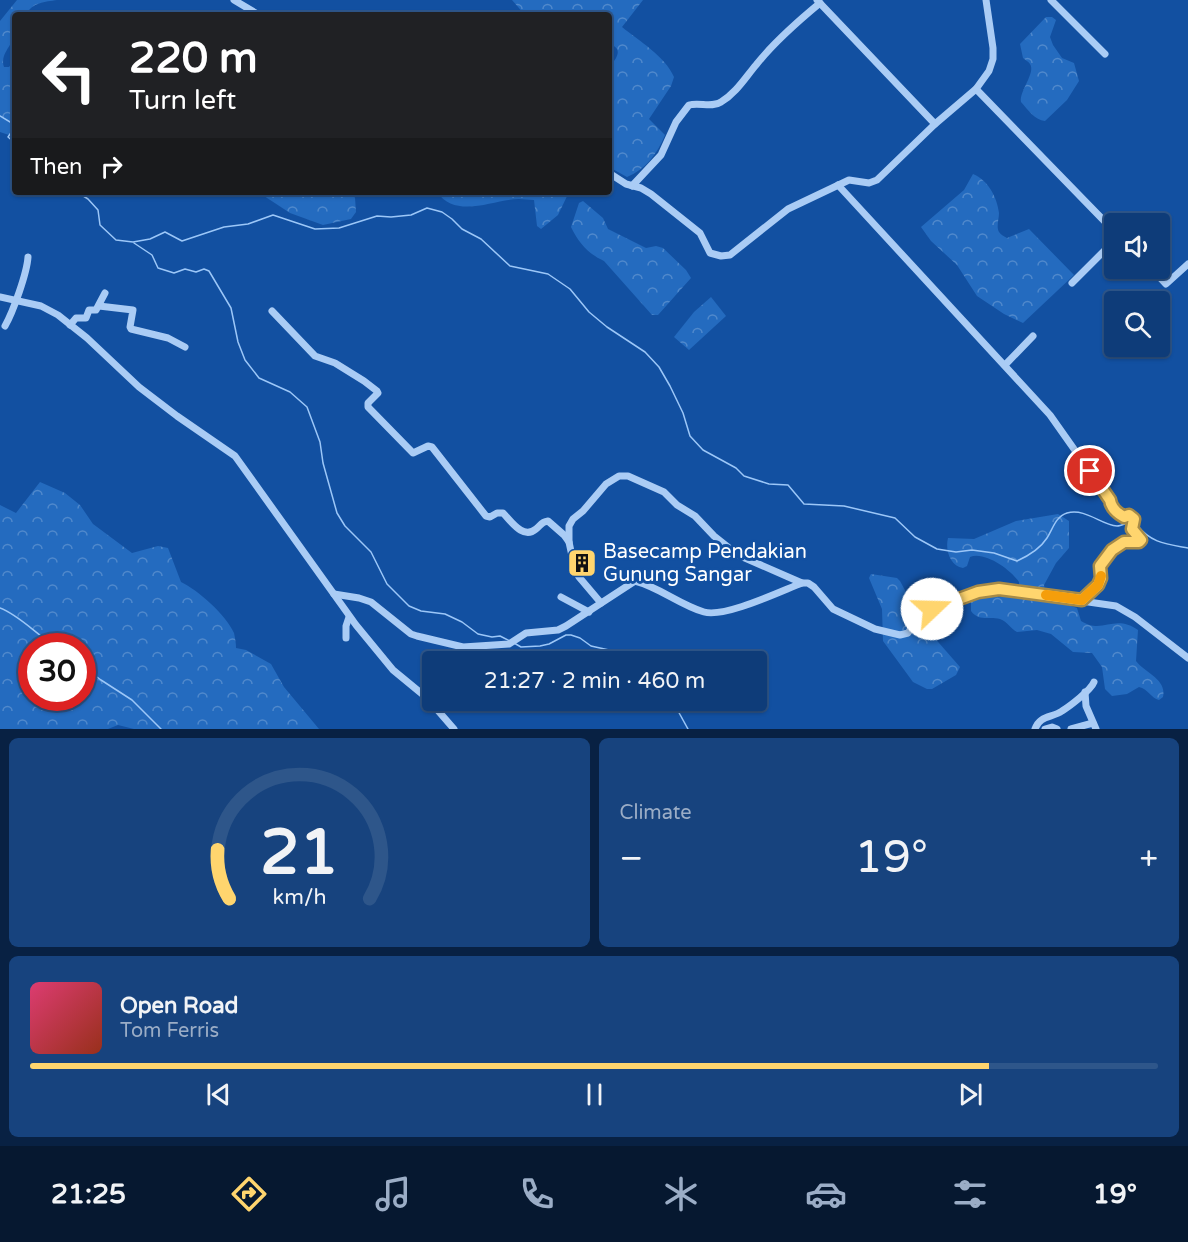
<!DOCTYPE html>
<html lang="en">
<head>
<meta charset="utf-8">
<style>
	:root { --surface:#0e3c79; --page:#17437e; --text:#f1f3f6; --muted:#9badc6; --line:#2e568a; --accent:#ffd56e }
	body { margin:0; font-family:"Varela Round",sans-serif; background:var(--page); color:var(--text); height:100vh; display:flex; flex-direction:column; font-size:22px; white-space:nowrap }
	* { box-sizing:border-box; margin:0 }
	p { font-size:20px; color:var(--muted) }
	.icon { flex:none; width:33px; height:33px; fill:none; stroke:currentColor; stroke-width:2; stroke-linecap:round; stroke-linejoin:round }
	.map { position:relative; height:729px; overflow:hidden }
	.details { display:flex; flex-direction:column; gap:9px; padding:9px; background:#082143; flex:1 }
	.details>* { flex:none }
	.banner { position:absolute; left:12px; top:12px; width:600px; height:183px; border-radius:6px; box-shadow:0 2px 4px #0004,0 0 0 2px var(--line); background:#202124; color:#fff; overflow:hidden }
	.controls { position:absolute; left:1104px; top:213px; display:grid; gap:12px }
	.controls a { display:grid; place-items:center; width:66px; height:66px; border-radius:6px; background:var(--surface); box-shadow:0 2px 4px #0004,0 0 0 2px var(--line); font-size:30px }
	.speed { position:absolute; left:18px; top:633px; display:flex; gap:12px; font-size:30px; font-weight:700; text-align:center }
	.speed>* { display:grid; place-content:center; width:78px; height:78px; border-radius:50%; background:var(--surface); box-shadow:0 2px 4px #0004,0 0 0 2px var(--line); line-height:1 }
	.speed .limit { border:9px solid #d22; background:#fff; color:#111 }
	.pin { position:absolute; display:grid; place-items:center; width:51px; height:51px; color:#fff; margin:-26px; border:3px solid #fff; border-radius:50%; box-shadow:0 2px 6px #0007 }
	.me { position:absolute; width:66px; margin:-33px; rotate:69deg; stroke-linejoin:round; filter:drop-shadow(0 0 4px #0008) }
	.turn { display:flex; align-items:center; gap:21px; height:126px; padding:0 18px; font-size:27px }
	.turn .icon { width:78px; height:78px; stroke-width:2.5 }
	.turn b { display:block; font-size:42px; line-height:51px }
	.then { display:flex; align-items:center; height:57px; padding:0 18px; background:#0003; gap:12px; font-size:22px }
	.big { font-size:45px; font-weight:600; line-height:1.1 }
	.details .card { flex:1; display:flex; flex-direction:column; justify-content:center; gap:9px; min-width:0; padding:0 21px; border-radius:9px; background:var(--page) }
	.details .dial { align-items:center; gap:0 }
	.dial svg { height:156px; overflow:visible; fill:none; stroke:var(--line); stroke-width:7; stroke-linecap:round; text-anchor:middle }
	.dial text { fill:var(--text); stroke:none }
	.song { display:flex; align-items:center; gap:18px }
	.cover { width:72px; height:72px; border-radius:9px; background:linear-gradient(135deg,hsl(340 70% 55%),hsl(10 70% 35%)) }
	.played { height:6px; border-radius:3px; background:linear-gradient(90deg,var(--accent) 85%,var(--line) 85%) }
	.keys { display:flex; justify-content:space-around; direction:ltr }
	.heat { display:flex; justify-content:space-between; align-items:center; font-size:33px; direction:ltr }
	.details .tiles { flex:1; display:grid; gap:9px; grid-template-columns:1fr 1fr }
	.card:last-child { grid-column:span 2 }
	.trip { position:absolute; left:422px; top:651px; width:345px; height:60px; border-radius:6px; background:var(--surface); box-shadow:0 2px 4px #0004,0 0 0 2px var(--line); font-weight:600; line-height:60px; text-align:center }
	.menu { display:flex; height:96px; justify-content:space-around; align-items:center; background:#061830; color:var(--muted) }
	.menu .icon { width:42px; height:42px }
	.menu .current { color:var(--accent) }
	.menu b { font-size:27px; color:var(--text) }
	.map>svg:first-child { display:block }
	.forest { fill:url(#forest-crowns); fill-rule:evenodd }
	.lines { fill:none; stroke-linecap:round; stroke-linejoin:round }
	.stream { stroke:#9cc7f8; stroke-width:1.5 }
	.minor { stroke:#aaccf5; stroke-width:7 }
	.route-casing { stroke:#a68a48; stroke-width:15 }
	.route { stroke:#ffd56e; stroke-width:10 }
	.slow { stroke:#f59e0b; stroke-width:10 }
	.labels { text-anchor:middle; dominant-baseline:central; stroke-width:6; stroke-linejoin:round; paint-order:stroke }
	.poi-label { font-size:20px; fill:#fff; stroke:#1250a1; text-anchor:start }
</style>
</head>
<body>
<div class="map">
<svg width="1188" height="729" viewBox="0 0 1188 729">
	<defs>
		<pattern id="forest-crowns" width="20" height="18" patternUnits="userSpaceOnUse" patternTransform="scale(1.5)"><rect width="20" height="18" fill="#246bbf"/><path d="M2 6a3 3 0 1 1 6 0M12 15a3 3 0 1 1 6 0" fill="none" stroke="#5089cc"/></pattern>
	</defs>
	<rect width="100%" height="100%" fill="#1250a1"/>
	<!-- forest -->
	<g class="forest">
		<path d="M17 0H57C45 2 32 2 26 15H15C15 21 16 29 15 35 11 47 0 54 4 67H9L15 59V134L12 136 0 132V21Z"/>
		<path d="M512 0H643L622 27C639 41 665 56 674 77L671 86 649 119 665 135C657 154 646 169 627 177L609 167V67C617 59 624 48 609 44V15H525Z"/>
		<path d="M1046 17H1052L1056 20 1050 37 1053 45 1062 58 1074 63 1079 81 1067 100 1045 121C1035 120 1028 110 1021 102 1019 91 1036 73 1030 64 1028 61 1025 60 1023 58L1020 44Z"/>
		<path d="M973 174C988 180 997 197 999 213 999 219 996 227 999 232 1001 235 1004 236 1007 238L1029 229 1074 275 1023 323 1004 314 977 296 957 265 931 241 921 227 964 190Z"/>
		<polygon points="258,192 352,192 355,198 356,212 351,219 323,225 290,213"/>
		<path d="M437 192H569L558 215 541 229 537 226 534 200C529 200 524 199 519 199 495 199 456 220 437 192Z"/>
		<path d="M583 201 603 218 608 229 646 248 656 246 663 248 686 270 691 278 658 315H652L604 261C587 253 579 243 571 227L579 203Z"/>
		<polygon points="711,297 726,316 689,350 674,337 694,312"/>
		<path d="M40 482 65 493 80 505 93 524 132 553 158 546 168 548 181 582C198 590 226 615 234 633 235 638 236 643 236 648L246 650 271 664 284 687 319 729H134L118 725 108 729H0V505L16 513ZM32 646H82V698H32Z"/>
		<path d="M1058 514 1069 521V548L1056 563 1044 585 1046 598 1077 608 1081 621C1103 635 1114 613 1138 630L1136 661C1145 673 1167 679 1163 697L1159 700C1151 698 1148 689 1139 687L1127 694 1112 696 1105 689 1102 667 1092 653 1073 652 1051 634 1037 630 1017 632C1010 628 1008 622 1000 619 989 616 979 622 971 611V602C984 591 998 600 1014 596L1019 587V582C1011 570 985 551 970 557L967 566 963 568C950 566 945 550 948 538L974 539 1016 521Z"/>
		<polygon points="871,574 897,578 900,581 925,627 960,667 956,675 932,689 927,689 913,682 883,641 882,609 869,578"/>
	</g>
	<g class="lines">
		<!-- stream -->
		<g class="stream">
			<polyline points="0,116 15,125"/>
			<polyline points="15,127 8,137 15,143"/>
			<path d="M77 192 88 199 98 210 100 225 116 240 133 242 150 239 165 232 182 241 224 227 248 224 273 215 315 229 339 228 377 216 391 217 411 215 427 208 442 212 452 219 462 229 481 239 510 266 548 274 570 289 589 312 607 327 645 352 659 367 670 386 683 413 690 436 703 450 736 468 744 476 769 484 788 485 804 504 844 506 895 518 915 537 937 549 956 552 972 550 994 553 1017 561C1028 556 1040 549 1047 538 1053 529 1055 517 1067 513 1086 508 1101 525 1117 526 1121 526 1126 523 1130 522"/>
			<polyline points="134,243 152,255 158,268 174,273 185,269 196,272 204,269 209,271 231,308 238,342 245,360 259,378 290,392 307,407 320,442 323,463 337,513 345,526 371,552 387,584 409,606 421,611 445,614 462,622 478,634 492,637 500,636 510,641"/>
			<path d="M1137 525C1151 543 1166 544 1188 548"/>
			<path d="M0 608C19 615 37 635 55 646"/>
			<polyline points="514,643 521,647 540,646 549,644 566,635 571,635 580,638 591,646 609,650 626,662"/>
			<polyline points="82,666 101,680 132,700 161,729"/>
			<polyline points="672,700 688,729"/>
		</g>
		<!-- minor -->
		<g class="minor">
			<polyline points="234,0 259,15"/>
			<polyline points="817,0 935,124"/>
			<polyline points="1051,0 1105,54"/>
			<polyline points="976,89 1114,231"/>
			<polyline points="609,173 626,184 641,188 651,194 700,233 710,253 721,256 730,255 788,209 849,180 869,183 877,180 935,124 976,89 989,71 993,59 993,48 986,0"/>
			<path d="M838 185 1050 415 1110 500C1111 508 1117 513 1124 517L1129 515 1134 520 1133 529 1139 537 1140 541 1121 543 1112 550 1100 566 1101 578 1098 585 1082 600"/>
			<path d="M632 186 661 155 676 122 689 105C699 102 712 108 721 102 736 93 745 78 756 65 774 42 797 22 820 3"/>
			<polyline points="1151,268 1166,284 1188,264"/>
			<polyline points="1072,283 1114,241"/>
			<polyline points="0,297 41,306 58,315 87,338 139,387 177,416 235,456 356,625 393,670 427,698 454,729"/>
			<polyline points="99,306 133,310 130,327 131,329 168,338 185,347"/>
			<path d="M272 311 315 356 335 363 364 381 377 391 378 393 368 403V407L413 453 428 446 432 447 486 516 490 517 497 513H503C511 521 523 540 536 529 541 525 541 522 548 521L564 535 569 542"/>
			<polyline points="70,325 76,318 86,318 89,310 96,310 105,293"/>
			<path d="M5 326C13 312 27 273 28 257"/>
			<polyline points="1005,365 1033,336"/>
			<path d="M334 594 359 598 371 602 411 634 417 636 463 647 509 644 526 633 558 630 566 626 635 581C659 587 680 605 704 612 725 618 781 591 802 583"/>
			<polyline points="561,597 589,612"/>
			<polyline points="601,603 579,577 575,570 569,542 569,526 573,519 583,511 606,484 619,476 628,476 664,492 677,505 695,516 714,536 738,555 802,583 808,583 814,587 833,609 875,629 900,635 908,633 918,617 932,609 978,592 999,589 1116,606 1135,617 1188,658"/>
			<polyline points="346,638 346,626 349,617"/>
			<polyline points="1085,692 1086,706 1096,729"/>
			<path d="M1035 729C1040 715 1052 718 1062 711 1070 706 1091 690 1094 682"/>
			<polyline points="1045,729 1052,727 1057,729"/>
			<polyline points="1071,729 1093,723"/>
		</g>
	</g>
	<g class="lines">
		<!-- route casing -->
		<g class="route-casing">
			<path id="route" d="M932 609 978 592 999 589 1082 600 1098 585 1101 578 1100 566 1112 550 1124 542H1139L1141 540 1132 529 1134 519 1129 515 1124 517C1117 513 1111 508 1110 500L1090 471"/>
		</g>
		<!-- route -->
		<use href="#route" class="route"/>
		<!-- slow -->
		<polyline class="slow" points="1046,595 1082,600 1098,585 1101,576"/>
	</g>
	<!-- icons -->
	<defs>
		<g id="building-square" transform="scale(1.5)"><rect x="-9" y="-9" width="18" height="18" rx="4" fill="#ffd56e" stroke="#1250a1"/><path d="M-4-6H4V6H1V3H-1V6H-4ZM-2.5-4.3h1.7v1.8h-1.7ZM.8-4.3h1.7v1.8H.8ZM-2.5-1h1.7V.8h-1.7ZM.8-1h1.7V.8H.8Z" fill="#111"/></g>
	</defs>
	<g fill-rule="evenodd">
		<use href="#building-square" x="582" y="563"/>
	</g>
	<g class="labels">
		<!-- poi labels -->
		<g class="poi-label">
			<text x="603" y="552">Basecamp Pendakian<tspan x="603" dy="23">Gunung Sangar</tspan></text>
		</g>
	</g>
</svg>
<div class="controls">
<a><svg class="icon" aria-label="sound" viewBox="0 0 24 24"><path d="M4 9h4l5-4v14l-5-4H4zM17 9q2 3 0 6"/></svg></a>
<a><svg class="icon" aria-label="search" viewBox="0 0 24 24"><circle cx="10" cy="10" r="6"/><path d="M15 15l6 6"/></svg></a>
</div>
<div class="speed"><div class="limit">30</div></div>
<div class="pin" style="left:1090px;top:471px;background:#d93025"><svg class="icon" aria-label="arrive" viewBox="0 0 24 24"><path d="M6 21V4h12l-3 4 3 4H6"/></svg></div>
<svg class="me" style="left:932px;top:609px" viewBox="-20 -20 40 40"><circle r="19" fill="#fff"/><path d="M0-13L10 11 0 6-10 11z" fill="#ffd56e"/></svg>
<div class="trip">21:27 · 2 min · 460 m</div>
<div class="banner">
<div class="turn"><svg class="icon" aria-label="left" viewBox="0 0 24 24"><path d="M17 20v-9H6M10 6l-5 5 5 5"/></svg><div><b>220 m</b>Turn left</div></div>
<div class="then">Then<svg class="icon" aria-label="right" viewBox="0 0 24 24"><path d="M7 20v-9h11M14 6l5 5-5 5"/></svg></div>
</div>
</div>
<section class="details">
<div class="tiles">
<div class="card dial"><svg viewBox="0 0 100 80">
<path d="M14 69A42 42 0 1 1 86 69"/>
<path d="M14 69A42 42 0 0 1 8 44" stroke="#ffd56e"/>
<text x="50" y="56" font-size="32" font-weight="700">21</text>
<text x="50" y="72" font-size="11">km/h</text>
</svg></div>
<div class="card"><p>Climate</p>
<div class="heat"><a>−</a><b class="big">19°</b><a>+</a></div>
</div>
<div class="card">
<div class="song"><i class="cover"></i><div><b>Open Road</b><p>Tom Ferris</p></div></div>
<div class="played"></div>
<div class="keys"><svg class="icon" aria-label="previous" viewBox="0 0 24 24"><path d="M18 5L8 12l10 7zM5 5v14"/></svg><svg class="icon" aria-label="pause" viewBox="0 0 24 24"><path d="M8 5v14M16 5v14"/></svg><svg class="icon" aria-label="next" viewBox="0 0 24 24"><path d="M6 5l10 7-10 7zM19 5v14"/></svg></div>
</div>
</div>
</section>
<nav class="menu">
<b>21:25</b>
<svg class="icon current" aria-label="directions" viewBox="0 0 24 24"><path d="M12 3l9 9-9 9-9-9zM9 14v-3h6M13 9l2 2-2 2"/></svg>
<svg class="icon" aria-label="music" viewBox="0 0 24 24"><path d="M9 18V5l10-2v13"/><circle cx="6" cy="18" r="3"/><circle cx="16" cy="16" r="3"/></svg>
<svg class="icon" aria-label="phone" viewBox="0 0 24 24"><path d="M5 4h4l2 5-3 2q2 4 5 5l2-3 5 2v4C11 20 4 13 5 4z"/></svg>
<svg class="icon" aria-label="climate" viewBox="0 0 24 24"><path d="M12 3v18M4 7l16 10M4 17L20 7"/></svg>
<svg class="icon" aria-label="car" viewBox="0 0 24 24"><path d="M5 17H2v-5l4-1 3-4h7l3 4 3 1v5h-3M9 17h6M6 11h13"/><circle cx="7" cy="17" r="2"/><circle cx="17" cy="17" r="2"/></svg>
<svg class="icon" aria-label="filters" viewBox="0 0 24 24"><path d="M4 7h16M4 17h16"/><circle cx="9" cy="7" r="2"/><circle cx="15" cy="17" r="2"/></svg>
<b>19°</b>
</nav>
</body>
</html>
